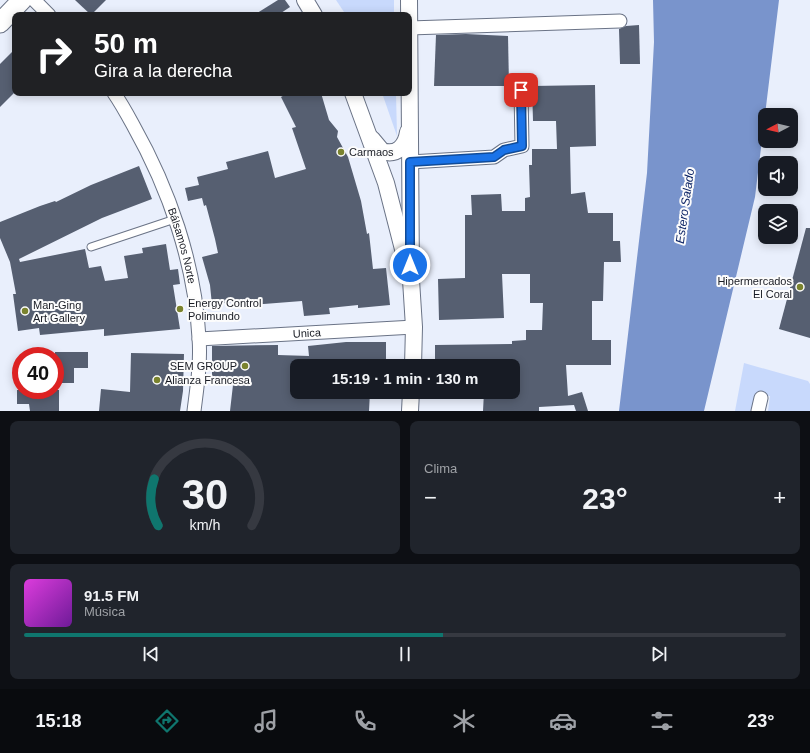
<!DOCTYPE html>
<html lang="es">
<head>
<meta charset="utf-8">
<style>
	:root { --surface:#171b24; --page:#20242c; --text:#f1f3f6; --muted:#9ea1a6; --line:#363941; --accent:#0f766e }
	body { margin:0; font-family:Helvetica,sans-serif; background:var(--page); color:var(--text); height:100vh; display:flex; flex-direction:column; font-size:15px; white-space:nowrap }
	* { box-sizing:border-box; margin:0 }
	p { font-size:13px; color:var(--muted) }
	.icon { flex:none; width:22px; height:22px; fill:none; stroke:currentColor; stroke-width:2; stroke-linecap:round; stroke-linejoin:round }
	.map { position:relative; height:411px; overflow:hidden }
	.panel { display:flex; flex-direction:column; gap:10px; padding:10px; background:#0d0f14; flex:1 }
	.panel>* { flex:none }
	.top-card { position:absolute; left:12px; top:12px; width:400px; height:84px; border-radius:8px; box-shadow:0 2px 10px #0003; background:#202124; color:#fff; overflow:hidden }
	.needle { width:26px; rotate:263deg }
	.buttons { position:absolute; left:758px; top:108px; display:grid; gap:8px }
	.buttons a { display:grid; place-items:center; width:40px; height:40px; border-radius:8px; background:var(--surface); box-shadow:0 2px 10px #0003; font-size:20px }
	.speed { position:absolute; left:12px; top:347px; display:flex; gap:8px; font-size:20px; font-weight:700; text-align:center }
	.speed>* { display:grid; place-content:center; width:52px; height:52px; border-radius:50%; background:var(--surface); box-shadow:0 2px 10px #0003; line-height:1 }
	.speed .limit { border:6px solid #d22; background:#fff; color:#111 }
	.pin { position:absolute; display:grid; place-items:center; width:34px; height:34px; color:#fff; margin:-17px; border-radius:8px; box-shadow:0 2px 6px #0006 }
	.me { position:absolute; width:44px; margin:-22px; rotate:0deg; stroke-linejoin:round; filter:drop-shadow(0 0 3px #0008) }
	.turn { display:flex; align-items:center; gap:14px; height:84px; padding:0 16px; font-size:18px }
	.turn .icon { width:52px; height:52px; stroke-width:2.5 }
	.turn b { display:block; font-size:28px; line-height:34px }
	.big { font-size:30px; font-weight:700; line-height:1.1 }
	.panel .card { flex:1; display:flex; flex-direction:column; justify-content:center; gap:6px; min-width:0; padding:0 14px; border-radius:8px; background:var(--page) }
	.panel .dial { align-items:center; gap:0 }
	.dial svg { height:104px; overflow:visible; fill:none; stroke:var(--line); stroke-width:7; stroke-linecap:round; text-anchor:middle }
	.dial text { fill:var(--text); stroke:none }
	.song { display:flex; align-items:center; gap:12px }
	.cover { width:48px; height:48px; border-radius:6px; background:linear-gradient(135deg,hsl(300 70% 55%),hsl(280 70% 35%)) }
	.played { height:4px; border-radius:2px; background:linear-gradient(90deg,var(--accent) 55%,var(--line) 55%) }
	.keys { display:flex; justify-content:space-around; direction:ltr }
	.heat { display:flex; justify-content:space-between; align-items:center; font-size:22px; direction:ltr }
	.panel .tiles { flex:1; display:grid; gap:10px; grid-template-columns:1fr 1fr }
	.card:last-child { grid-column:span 2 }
	.trip { position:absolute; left:290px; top:359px; width:230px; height:40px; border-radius:8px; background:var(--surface); box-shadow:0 2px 10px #0003; font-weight:700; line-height:40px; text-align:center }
	.tabs { display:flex; height:64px; justify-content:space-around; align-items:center; background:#090b0e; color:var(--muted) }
	.tabs .icon { width:28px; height:28px }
	.tabs .active { color:var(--accent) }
	.tabs b { font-size:18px; color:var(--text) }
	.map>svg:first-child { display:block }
	.green { fill:#c8d9fc }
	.water { fill:#7994cc }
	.building { fill:#565f71 }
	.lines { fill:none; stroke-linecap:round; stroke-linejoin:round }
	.service-casing { stroke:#6a7386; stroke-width:9 }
	.minor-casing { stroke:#6a7386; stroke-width:15 }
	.tertiary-casing { stroke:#6a7386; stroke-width:18 }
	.secondary-casing { stroke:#6a7386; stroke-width:21 }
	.service { stroke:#fff; stroke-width:7 }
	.minor { stroke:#fff; stroke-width:13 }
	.tertiary { stroke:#fff; stroke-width:16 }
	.secondary { stroke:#fff; stroke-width:19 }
	.route-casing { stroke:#114b97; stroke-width:10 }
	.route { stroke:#1a73e8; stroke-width:7 }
	.poi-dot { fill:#7a832e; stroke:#fcfcfc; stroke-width:1.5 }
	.labels { text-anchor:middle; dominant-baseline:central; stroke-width:4; stroke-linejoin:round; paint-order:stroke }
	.poi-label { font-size:11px; fill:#191c24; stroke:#fcfcfc; text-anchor:start }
	.street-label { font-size:11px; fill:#191c24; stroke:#fcfcfc }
	.water-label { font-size:12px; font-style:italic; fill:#0d2566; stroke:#fcfcfc }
</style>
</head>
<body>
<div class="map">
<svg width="810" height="411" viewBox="0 0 810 411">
	<rect width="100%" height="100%" fill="#e9effc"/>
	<!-- green -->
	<g class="green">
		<polygon points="336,0 394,0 394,15 346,15"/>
		<polygon points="382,93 396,93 397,136"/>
		<polygon points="744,363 808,381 810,384 810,411 768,411 770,396 760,395 756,411 735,411"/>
	</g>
	<!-- water -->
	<polygon class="water" points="653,0 779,0 755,197 704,411 619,411 647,173 654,42"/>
	<!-- building -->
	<g class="building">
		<polygon points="75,0 106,0 91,15"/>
		<polygon points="278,0 285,0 290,7 278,15 254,15"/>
		<polygon points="639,25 640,64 620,64 619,29 626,26"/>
		<polygon points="466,34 508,36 509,86 434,86 436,35"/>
		<polygon points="15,49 15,92 0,107 0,64"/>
		<polygon points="595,85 596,146 570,147 571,194 585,192 588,213 613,213 613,241 620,241 621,262 604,262 603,301 592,301 592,340 611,340 611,365 566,365 568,396 582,392 588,411 576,411 574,405 539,407 539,411 483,411 484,392 515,392 514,366 435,366 435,345 512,344 512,341 526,340 526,330 542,330 543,303 530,303 530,274 502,274 504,318 439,320 438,279 465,278 465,215 472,215 471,195 501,194 502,211 525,211 525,198 530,197 529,165 532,165 532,149 557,149 556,121 533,121 532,86"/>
		<polygon points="288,93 321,93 329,120 338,131 337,137 348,157 361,201 367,234 369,233 373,269 386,268 390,305 358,308 358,305 329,308 330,314 304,316 302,301 252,305 251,299 212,305 210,285 202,257 218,253 215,239 206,205 204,206 202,198 188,201 185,188 199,185 197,177 228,169 226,162 268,151 275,178 306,169 292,128 296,127 281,97"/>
		<polygon points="139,166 152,199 102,218 19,259 20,262 85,249 89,268 101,266 105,281 128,278 124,256 143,253 142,248 166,244 170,270 178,269 180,284 173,285 180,329 104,336 104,329 40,335 39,328 18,331 13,294 16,294 10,262 0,238 0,222 40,206 55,201 56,202 91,185"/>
		<polygon points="806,228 810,228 810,338 779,329"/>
		<polygon points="346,342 386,342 386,366 297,366 297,392 370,392 369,411 230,411 233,385 212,385 212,346 278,345 278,355 309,356 308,346"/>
		<polygon points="55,352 88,352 88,368 74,368 74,383 55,383"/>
		<polygon points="131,353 184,354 183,391 180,411 99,411 101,389 130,392"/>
		<polygon points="17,390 59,390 59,411 30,411 29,404 17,404"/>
	</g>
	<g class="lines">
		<!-- service casing -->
		<g class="service-casing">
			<polyline id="service" points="91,247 175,219"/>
		</g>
		<!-- minor casing -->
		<g class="minor-casing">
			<g id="minor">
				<polyline points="34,0 49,15"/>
				<polyline points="409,28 620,21"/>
				<path id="s1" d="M114 93C121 103 127 114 133 125 169 189 195 263 199 338 201 362 197 387 194 411"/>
				<polyline points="410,162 494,157 504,150 522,146 521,90"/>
				<path id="s2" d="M199 339 414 327"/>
				<polyline points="758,411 761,398"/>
			</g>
		</g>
		<!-- tertiary casing -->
		<g class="tertiary-casing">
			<g id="tertiary">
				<polyline points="305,0 314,15"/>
				<polyline points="409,0 411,280 414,327 413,366"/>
				<polyline points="353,93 386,183 404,253"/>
				<path d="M372 139 382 151C397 156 406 146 408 132"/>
				<polyline points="410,411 411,392"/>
			</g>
		</g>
		<!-- secondary casing -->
		<g class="secondary-casing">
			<polyline id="secondary" points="0,23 22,0"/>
		</g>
		<!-- service -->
		<use href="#service" class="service"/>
		<!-- minor -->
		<use href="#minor" class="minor"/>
		<!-- tertiary -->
		<use href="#tertiary" class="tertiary"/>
		<!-- secondary -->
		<use href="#secondary" class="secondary"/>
	</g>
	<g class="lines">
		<!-- route casing -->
		<g class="route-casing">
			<polyline id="route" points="410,265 410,162 494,157 504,150 522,146 521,90"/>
		</g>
		<!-- route -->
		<use href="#route" class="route"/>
	</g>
	<!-- markers -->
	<g class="poi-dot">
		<circle cx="341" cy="152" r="4"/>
		<circle cx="800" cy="287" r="4"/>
		<circle cx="180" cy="309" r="4"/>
		<circle cx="25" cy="311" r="4"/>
		<circle cx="245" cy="366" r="4"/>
		<circle cx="157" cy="380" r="4"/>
	</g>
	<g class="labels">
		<!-- poi labels -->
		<g class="poi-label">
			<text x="349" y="152">Carmaos</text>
			<text x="792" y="281" text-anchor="end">Hipermercados<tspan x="792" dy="13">El Coral</tspan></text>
			<text x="188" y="303">Energy Control<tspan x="188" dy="13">Polimundo</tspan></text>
			<text x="33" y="305">Man-Ging<tspan x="33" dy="13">Art Gallery</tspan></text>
			<text x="237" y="366" text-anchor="end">SEM GROUP</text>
			<text x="165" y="380">Alianza Francesa</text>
		</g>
		<!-- street labels -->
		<g class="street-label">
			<text stroke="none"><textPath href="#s1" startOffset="168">Bálsamos Norte</textPath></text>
			<text stroke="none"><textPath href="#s2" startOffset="108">Unica</textPath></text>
		</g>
		<!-- water labels -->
		<g class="water-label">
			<text transform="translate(685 206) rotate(-82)">Estero Salado</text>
		</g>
	</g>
</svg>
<div class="buttons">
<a><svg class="needle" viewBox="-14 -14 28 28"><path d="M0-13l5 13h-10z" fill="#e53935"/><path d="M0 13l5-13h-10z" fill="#9ea1a6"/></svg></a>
<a><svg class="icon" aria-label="sound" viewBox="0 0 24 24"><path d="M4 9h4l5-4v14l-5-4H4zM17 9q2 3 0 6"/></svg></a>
<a><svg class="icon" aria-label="layers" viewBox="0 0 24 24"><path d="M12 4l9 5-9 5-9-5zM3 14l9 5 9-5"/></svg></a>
</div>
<div class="speed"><div class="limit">40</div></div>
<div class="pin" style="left:521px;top:90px;background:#d93025"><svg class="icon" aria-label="arrive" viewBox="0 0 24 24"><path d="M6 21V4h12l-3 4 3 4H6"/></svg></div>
<svg class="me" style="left:410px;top:265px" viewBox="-20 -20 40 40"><circle r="17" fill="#1a73e8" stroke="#fff" stroke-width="3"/><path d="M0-11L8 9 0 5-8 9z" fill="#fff"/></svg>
<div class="trip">15:19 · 1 min · 130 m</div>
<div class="top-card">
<div class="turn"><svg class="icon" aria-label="right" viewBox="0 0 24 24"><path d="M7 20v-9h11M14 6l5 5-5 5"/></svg><div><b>50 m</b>Gira a la derecha</div></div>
</div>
</div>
<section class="panel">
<div class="tiles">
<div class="card dial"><svg viewBox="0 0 100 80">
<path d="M14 69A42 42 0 1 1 86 69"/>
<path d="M14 69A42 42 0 0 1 11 33" stroke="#0f766e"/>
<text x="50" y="56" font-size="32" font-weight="700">30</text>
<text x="50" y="72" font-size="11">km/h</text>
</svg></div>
<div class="card"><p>Clima</p>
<div class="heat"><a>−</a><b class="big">23°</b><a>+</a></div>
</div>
<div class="card">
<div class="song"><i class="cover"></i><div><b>91.5 FM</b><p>Música</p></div></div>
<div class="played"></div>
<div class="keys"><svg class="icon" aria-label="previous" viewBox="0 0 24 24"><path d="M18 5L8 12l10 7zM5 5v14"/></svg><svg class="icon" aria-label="pause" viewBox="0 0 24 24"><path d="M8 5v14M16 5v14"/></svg><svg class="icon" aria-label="next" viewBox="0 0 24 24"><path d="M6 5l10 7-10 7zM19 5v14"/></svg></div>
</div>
</div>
</section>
<nav class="tabs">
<b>15:18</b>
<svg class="icon active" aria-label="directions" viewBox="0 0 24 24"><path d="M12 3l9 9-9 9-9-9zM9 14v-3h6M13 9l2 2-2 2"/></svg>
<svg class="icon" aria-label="music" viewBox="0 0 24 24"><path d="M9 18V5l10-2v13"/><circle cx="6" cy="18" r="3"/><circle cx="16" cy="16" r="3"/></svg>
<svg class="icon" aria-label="phone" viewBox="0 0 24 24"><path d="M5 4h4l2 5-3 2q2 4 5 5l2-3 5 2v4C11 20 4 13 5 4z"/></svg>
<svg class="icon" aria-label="climate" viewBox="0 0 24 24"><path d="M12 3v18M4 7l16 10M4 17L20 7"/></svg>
<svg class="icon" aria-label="car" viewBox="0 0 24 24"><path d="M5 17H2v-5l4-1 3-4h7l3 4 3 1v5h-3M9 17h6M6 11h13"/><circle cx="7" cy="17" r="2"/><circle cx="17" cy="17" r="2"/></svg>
<svg class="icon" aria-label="filters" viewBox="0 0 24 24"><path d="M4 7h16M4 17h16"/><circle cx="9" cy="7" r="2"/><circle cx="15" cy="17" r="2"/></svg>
<b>23°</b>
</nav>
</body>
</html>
